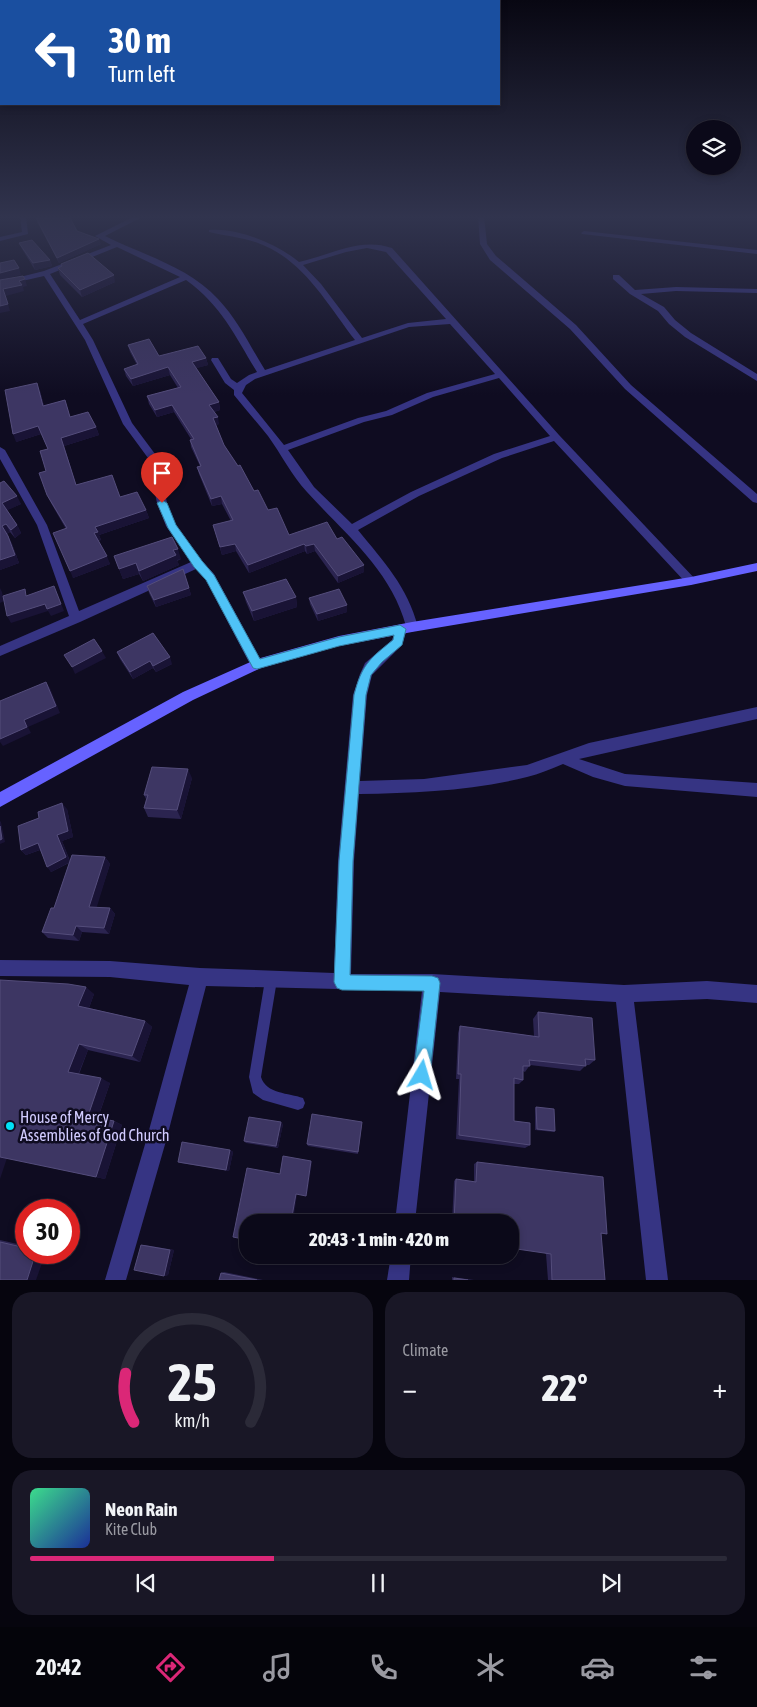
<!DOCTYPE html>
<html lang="en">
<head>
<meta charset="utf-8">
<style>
	:root { --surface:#0b0919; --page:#191726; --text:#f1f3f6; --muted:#9a9aa2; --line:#2b2a38; --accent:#db2777 }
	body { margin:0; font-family:"Asap Condensed",sans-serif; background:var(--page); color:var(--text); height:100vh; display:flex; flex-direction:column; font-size:19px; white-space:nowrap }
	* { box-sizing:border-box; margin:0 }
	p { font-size:16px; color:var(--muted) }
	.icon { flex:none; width:28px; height:28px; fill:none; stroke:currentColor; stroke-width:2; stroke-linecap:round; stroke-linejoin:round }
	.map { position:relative; height:1280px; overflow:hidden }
	.drawer { display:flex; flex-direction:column; gap:12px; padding:12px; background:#06050e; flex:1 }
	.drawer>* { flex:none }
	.hud { position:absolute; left:0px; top:0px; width:500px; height:105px; box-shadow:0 2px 8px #0003,0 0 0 1px var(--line); background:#1a4fa0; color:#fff; overflow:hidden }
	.controls { position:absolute; left:686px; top:120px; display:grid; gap:10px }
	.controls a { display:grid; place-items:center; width:55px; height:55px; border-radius:50%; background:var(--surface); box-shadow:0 2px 8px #0003,0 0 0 1px var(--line); font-size:25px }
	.speed { position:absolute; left:15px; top:1199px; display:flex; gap:10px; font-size:25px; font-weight:700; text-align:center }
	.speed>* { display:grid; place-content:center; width:65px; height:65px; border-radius:50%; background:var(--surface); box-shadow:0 2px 8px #0003,0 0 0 1px var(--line); line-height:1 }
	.speed .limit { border:8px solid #d22; background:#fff; color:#111 }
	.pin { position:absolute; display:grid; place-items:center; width:42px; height:42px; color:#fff; margin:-51px -21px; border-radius:50% 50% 50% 0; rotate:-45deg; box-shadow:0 0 5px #0007 }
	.pin .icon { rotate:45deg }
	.me { position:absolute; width:55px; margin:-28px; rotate:7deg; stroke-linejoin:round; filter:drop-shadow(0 0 4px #0008) }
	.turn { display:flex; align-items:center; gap:18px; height:105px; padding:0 25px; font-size:22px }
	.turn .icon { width:65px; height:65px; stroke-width:2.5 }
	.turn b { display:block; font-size:35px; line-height:42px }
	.big { font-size:38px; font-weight:800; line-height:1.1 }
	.drawer .widget { flex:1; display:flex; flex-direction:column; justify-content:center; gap:8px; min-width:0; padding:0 18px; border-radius:20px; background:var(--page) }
	.drawer .dial { align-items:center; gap:0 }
	.dial svg { height:130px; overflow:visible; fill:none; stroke:var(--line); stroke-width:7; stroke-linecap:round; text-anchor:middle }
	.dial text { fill:var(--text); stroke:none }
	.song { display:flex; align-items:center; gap:15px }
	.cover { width:60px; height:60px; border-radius:8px; background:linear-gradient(135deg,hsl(150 70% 55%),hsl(230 70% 35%)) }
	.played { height:5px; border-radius:2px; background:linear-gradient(90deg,var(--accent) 35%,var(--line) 35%) }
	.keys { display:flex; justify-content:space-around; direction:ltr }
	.heat { display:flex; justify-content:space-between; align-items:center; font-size:28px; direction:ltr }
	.drawer .tiles { flex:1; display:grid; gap:12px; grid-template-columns:1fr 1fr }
	.widget:last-child { grid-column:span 2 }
	.trip { position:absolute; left:239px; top:1214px; width:280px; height:50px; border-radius:20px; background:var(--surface); box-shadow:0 2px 8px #0003,0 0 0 1px var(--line); font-weight:800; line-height:50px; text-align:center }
	.menu { display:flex; height:80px; justify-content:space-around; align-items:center; background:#04040a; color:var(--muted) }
	.menu .icon { width:35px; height:35px }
	.menu .current { color:var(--accent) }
	.menu b { font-size:22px; color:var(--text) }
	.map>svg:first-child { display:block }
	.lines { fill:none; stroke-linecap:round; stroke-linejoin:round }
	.lane { fill:#363483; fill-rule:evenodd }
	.street { fill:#363483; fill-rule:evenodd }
	.secondary { fill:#6662ff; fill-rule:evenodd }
	.wall { fill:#2b2450 }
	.shaded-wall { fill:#191335 }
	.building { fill:#3d3663; stroke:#544d7b }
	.route { fill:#4fc3f7; stroke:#337fa1 }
	.poi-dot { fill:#00dff6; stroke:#0f0c21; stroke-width:2 }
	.labels { text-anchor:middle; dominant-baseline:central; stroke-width:5; stroke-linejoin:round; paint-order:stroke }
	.near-poi-label { font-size:16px; fill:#d1cbff; stroke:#0f0c21; text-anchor:start }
</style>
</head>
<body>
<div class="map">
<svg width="757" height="1280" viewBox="0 0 757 1280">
	<rect width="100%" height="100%" fill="#0f0c21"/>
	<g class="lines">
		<!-- lane -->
		<path class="lane" d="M271 974 275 976 277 980 261 1077C266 1094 289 1093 303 1098L305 1103 303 1108 298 1110 263 1100 253 1093 249 1077 265 980 267 976Z"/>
		<!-- street -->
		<g class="street">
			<polygon points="20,216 26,216 28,234 0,241 0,237 22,232"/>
			<path d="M135 216H144L105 236C143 255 189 267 218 299 238 320 250 346 265 370L355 340C327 304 303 259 258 243 242 237 225 236 209 232V230C237 227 278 244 299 262 331 255 359 237 392 248L559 435 697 581 691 585 687 584 554 441 502 458 419 496 358 530C384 562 407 586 418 627L416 630 412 632 407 629 402 645 372 675 367 695 360 781 424 779 527 765 589 743 757 707V719L579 759 625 774 757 783V797L625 786 593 777 563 764C551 769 539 774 527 777 472 791 415 793 359 794L354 861 351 974H432L624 985 707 981 757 985V1003L707 999 634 1002 668 1280H646L616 1002 440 992 415 1222H395L422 991 206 986 166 1141 126 1280H105L146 1141 189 985 110 977 0 976V960L110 961 200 968 334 973 338 861 353 695 360 674 365 663 392 640 397 626 401 624 406 626C391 570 345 534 307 492 292 476 281 454 268 436 257 422 245 409 234 395V390L225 383 211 360 212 358H218L231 379 237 383 249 375 257 372C235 336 222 306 186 280L83 324 93 340 132 423 158 458 167 503 176 525 202 561 214 574 263 664 262 668H252L206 580 196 569 80 622 0 656V646L69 616 37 525 0 459V447L5 450 47 525 79 611 191 562 166 526 157 503 148 458 123 424 85 340 44 276 0 286V282L44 271 111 245 95 236ZM117 247 180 277 80 320 50 274ZM367 248 386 252 446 319 408 323 362 338 321 284 303 265 346 252ZM450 324 495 374 427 393 386 411 358 418 284 445 242 393 246 385 255 379 409 327ZM499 378 550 436 494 454 411 492 352 524 314 487 288 450 364 422 392 415 433 397Z"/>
			<polygon points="478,216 484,216 487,244 496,256 576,325 631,385 757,494 757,503 753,502 625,389 570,329 490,260 480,244"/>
			<polygon points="584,231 757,250 757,254 582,234 581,233"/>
			<polygon points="613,275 619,275 635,290 676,287 757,289 757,293 676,291 641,294 664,307 675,320 691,333 757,374 757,381 685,337 669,324 658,311 630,294 613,279"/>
			<polygon points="391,1255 411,1255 409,1280 387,1280"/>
		</g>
		<!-- secondary -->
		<polygon class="secondary" points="757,563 757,571 691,585 412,632 339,646 261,668 193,700 0,807 0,792 183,692 257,659 339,636 412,622 691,577"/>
	</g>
	<!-- wall -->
	<g class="wall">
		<polygon points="34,216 69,216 77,231 101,244 59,263"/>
		<polygon points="19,243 50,260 52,266 35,270 22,249"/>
		<polygon points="58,268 115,282 82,297 60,275"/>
		<polygon points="128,345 159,356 206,358 208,365 196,368 219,402 220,410 214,412 219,424 216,425 224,445 254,491 268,510 289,535 337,539 364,572 338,583 315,551 307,554 305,551 249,573 236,551 222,555 213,525 231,521 222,504 212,506 199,474 197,467 200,466 191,447 190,440 191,439 174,412 157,417 149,404 147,396 178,388 170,375 133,386 126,376 124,369 137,365 130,352"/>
		<polygon points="40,391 44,406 65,400 70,417 96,427 99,435 64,446 76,485 120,497 146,510 149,518 99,535 101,540 98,541 110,564 73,578 66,529 51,503 47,495 46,471 48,449 41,434 16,442"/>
		<polygon points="0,483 21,504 7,510 17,525 21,533 15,538 10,532 7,534 12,544 19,563 0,570"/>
		<polygon points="114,556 181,559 177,561 179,565 143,581 139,574 123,579"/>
		<polygon points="147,586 189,588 191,595 156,607 149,593"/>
		<polygon points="243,592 296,597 297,607 254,621 246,602"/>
		<polygon points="309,598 347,612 318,621 310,604"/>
		<polygon points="117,652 172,664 156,672 153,668 133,679 120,659"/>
		<polygon points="192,778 181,819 148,817 144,808 146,799 144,795"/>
		<polygon points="67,809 73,837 62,841 70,861 105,857 110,864 96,907 110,908 115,914 109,934 82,932 79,941 48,938 42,932 54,908 69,863 51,872 40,850 26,855 21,850"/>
		<polygon points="0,980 94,994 89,1008 145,1021 152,1027 140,1062 88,1050 79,1074 110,1083 98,1118 114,1121 122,1125 105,1179 7,1158"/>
		<polygon points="538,1012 595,1060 589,1065 586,1065 580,1071 530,1065 525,1072 523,1071 523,1080 519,1084 514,1084 514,1121 530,1145 525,1148 456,1139 459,1079 456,1079 458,1033 460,1026 534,1036 533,1019"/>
		<polygon points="536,1107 555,1131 554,1132 535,1130 535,1108"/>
		<polygon points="283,1124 278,1148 246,1143 244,1141"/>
		<polygon points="362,1124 358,1154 308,1146 307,1144"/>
		<polygon points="230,1150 233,1152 229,1171 181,1163 178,1162"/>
		<polygon points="477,1162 607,1234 601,1234 605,1280 548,1280 546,1254 510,1222 452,1222 454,1181 456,1179 474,1182 474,1164"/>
		<polygon points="0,1240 26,1246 26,1252 0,1280"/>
		<polygon points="141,1245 145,1245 174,1250 168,1275 164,1276"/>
		<polygon points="224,1272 263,1280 219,1280 221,1273"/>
		<polygon points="452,1277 474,1280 452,1280"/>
	</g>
	<!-- shaded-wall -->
	<g class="shaded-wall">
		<polygon points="99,239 101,244 59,263 57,258"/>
		<polygon points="50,260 52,266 35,270 33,263"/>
		<polygon points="19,268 21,275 0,280 0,273"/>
		<polygon points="114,275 115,282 82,297 80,290"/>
		<polygon points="25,279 27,286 23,287 24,291 6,296 10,311 0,313 0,306 3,289 19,281"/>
		<polygon points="206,358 208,365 194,369 192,362"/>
		<polygon points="168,367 170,375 133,386 131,379"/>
		<polygon points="37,383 40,391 46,414 43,406"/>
		<polygon points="219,402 220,410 211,413 209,405"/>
		<polygon points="172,405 174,412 157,417 155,410"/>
		<polygon points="218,417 219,424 214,426 213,418"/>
		<polygon points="38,426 41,434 16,442 13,434"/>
		<polygon points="96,427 99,435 64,446 79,493 61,438"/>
		<polygon points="17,496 21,504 6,511 2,503"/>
		<polygon points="221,496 222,504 212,506 211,499"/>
		<polygon points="146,510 149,518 99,535 101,540 97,541 94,533 95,527"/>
		<polygon points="6,524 10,532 6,534 2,526"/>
		<polygon points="17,525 21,533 15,538 11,530"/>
		<polygon points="8,536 12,544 19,563 0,570 0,560"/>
		<polygon points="235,544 236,551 222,555 220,547"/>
		<polygon points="304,544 305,551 249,573 248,565"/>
		<polygon points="314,544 315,551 307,554 306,546"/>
		<polygon points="178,549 181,559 177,560 179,565 143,581 139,571 173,550"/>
		<polygon points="107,556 110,564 73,578 70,571"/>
		<polygon points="136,563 139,574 123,579 119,569"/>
		<polygon points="364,565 364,572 338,583 338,576"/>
		<polygon points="54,586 64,611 51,616 48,611 11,623 7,616"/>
		<polygon points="0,588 2,592 4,601 0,603"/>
		<polygon points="189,588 191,595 156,607 154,600"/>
		<polygon points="296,597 297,607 254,621 252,611"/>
		<polygon points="347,605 347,612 318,621 317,614"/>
		<polygon points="102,651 106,658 75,674 72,667"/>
		<polygon points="170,657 172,664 156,672 153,666"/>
		<polygon points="150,661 153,668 133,679 130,672"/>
		<polygon points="46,682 50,688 60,713 28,727 31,733 3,746 0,742 0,739 24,720"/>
		<polygon points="188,769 192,778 181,819 177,810"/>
		<polygon points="62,803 67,809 73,837 62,841 70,862 51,872 47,867 57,835"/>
		<polygon points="0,821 1,822 5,842 0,844"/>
		<polygon points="38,843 42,849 26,855 21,850"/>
		<polygon points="105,857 110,864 95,913 89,907"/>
		<polygon points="110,908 115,914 109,934 104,928"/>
		<polygon points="76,926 82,932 79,941 73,935"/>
		<polygon points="86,987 94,994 87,1013 78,1006"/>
		<polygon points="145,1021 152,1027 140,1062 132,1056"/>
		<polygon points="79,1044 88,1050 77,1077 68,1072"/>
		<polygon points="101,1078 110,1083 97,1120 88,1116"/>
		<polygon points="114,1121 122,1125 105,1179 96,1177"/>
		<polygon points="281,1122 283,1124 278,1148 276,1146"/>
		<polygon points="230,1150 233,1152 229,1171 226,1170"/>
		<polygon points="0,1157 7,1158 0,1179"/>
		<polygon points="311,1161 312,1162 307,1196 306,1196"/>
		<polygon points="296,1194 297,1195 293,1222 291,1222"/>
		<polygon points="170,1250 174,1250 168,1275 164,1276"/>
		<polygon points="36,1252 46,1252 36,1280 27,1280"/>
	</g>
	<!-- building -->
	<g class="building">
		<polygon points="35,216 69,216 77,231 99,239 57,258"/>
		<polygon points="32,240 50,260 33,263 19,243"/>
		<polygon points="88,253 114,275 80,290 58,268 62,266 61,264"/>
		<polygon points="14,260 19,268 0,273 0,263"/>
		<polygon points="23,276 25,279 19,281 22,285 3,289 8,304 0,306 0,280"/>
		<polygon points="149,339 159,356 198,346 206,358 192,362 219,402 209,405 218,417 213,418 224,445 238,466 240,465 254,491 258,490 268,510 277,508 289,535 327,522 337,539 342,537 364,565 338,576 314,544 306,546 304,544 248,565 235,544 220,547 213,525 233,520 221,496 211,499 197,467 201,466 190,440 194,439 172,405 155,410 147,396 181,387 168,367 131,379 124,369 138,364 128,345"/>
		<polygon points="37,383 43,406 65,400 70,417 88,412 96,427 61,438 76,485 112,475 120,497 137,492 146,510 95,527 98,532 94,533 107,556 70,571 53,533 67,528 47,495 39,473 46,471 40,451 48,449 38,426 13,434 5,390"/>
		<polygon points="4,481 17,496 2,503 17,525 11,530 6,524 2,526 8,536 15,555 0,560 0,483"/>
		<polygon points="172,537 178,549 173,550 176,555 139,571 136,563 119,569 114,556"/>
		<polygon points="183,569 189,588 154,600 147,586"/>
		<polygon points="286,579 296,597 252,611 243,592"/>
		<polygon points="54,586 61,604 47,609 45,604 7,616 3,596 25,589 26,596"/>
		<polygon points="339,589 347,605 317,614 309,598"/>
		<polygon points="153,633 170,657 153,666 150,661 130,672 117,652"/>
		<polygon points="94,639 102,651 72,667 64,655"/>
		<polygon points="46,682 56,706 24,720 27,727 0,739 0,701"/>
		<polygon points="152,767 188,769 177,810 144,808 148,795 144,795"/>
		<polygon points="62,803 68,831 57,835 66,857 47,867 38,843 21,850 18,826 39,818 38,812"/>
		<polygon points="0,826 2,839 0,840"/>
		<polygon points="72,855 105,857 89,907 110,908 104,928 76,926 73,935 42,932 51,908 54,908"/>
		<polygon points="0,980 68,984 86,987 78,1006 145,1021 132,1056 79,1044 68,1072 101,1078 88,1116 114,1121 96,1177 0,1157"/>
		<polygon points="538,1012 592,1018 595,1060 585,1059 586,1066 529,1060 530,1066 523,1066 523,1080 514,1078 514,1121 530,1123 530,1145 459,1135 461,1074 458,1074 460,1026 539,1037"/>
		<polygon points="536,1107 554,1109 555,1131 537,1129"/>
		<polygon points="312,1114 362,1122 358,1152 307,1144"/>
		<polygon points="249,1117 281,1122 276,1146 244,1141"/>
		<polygon points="182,1142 230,1150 226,1170 178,1162"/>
		<polygon points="283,1156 311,1161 306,1196 296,1194 291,1222 248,1222 248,1240 233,1237 247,1168 280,1174"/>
		<polygon points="477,1162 603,1177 607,1234 601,1233 605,1280 552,1280 551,1254 510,1248 510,1222 454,1222 456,1179 476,1182"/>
		<polygon points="0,1242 26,1248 26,1252 36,1252 27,1280 0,1280"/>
		<polygon points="141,1245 170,1250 164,1276 134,1270"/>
		<polygon points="277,1255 286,1255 286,1257"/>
		<polygon points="221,1273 257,1280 219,1280"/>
		<polygon points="454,1278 468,1280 454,1280"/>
	</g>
	<!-- sky -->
	<linearGradient id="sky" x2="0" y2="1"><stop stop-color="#080712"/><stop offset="0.55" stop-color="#31344e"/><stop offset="1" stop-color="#31344e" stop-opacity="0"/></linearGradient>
	<rect width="757" height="395" fill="url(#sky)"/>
	<!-- route -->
	<path class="route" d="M162 500 167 503 176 525 202 561 214 575 260 659 339 637 400 625 406 629 402 645 382 662 371 675 366 695 353 861 350 975 432 976 438 978 440 983 430 1075 428 1081 422 1084 416 1081 413 1075 424 991 342 990 337 988 334 982 339 861 354 695C362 665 368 660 393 640L394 635 339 646 257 669 253 668 206 580 194 567 168 528 157 503Z"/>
	<!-- markers -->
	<circle class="poi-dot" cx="10" cy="1126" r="5"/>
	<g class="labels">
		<!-- near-poi labels -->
		<g class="near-poi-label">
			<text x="20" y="1117">House of Mercy<tspan x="20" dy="18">Assemblies of God Church</tspan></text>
		</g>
	</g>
</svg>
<div class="controls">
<a><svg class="icon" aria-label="layers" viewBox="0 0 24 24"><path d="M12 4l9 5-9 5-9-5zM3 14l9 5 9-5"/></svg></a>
</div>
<div class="speed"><div class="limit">30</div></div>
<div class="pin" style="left:162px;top:503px;background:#d93025"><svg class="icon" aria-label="arrive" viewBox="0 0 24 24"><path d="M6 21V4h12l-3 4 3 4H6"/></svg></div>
<svg class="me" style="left:422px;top:1075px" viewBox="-20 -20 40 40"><path d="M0-17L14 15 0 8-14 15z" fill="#4fc3f7" stroke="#fff" stroke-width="4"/></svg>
<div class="trip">20:43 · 1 min · 420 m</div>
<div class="hud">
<div class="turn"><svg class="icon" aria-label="left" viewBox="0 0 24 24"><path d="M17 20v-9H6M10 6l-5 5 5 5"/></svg><div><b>30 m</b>Turn left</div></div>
</div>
</div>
<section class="drawer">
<div class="tiles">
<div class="widget dial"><svg viewBox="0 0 100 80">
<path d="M14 69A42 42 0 1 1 86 69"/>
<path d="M14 69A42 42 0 0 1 9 39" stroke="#db2777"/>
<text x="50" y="56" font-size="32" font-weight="700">25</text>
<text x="50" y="72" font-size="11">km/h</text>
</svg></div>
<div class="widget"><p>Climate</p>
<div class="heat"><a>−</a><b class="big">22°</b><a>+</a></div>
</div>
<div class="widget">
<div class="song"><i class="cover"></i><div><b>Neon Rain</b><p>Kite Club</p></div></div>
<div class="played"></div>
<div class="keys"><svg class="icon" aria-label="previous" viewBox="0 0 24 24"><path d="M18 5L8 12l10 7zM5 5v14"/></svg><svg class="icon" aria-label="pause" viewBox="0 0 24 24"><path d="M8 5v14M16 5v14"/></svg><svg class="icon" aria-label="next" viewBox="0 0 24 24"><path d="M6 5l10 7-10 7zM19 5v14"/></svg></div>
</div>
</div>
</section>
<nav class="menu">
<b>20:42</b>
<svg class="icon current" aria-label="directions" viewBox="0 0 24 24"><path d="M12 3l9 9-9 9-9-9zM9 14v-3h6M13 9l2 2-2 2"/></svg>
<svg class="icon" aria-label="music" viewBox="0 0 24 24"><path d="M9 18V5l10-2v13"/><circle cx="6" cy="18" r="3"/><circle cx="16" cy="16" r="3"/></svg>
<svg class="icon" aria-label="phone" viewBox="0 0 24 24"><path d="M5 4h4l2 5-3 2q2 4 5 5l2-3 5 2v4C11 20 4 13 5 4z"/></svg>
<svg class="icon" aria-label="climate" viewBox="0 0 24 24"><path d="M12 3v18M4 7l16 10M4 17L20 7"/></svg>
<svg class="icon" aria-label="car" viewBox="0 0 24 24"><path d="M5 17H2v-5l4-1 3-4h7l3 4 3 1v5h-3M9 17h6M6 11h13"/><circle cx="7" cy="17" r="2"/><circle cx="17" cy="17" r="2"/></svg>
<svg class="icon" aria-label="filters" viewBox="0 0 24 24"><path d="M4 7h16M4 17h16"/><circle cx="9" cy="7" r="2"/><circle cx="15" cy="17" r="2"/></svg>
</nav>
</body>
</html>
